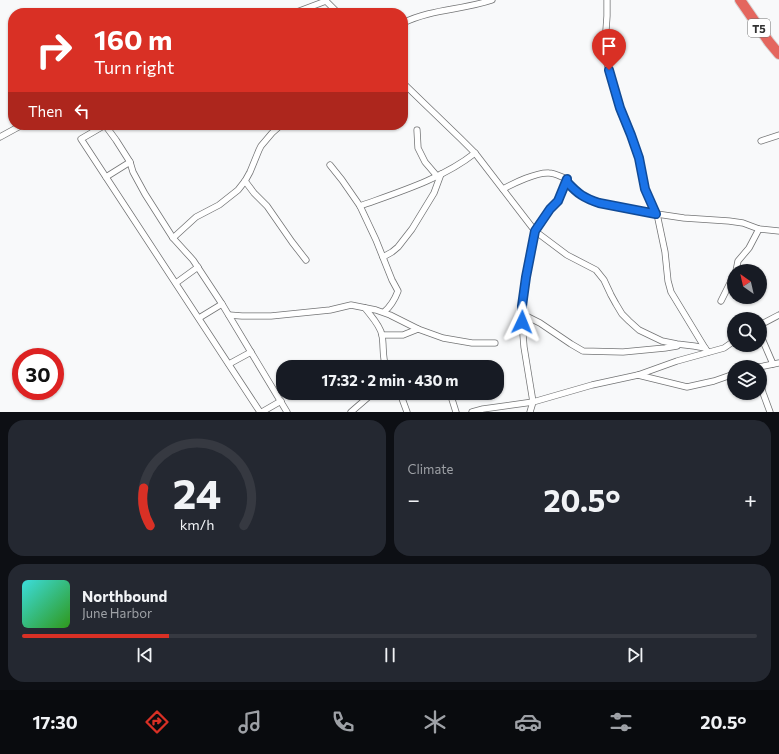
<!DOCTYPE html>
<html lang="en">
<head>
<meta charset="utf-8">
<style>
	:root { --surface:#171b24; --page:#242831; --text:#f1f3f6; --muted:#9ea1a6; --line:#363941; --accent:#d93025 }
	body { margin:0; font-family:Commissioner,sans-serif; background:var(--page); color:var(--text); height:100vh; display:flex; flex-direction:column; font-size:15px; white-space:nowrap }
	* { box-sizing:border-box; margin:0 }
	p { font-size:13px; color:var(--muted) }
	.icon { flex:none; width:22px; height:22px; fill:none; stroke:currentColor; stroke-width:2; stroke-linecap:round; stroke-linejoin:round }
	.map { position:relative; height:412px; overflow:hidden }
	.side { display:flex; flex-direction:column; gap:8px; padding:8px; background:#0d0f14; flex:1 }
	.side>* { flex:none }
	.hud { position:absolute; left:8px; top:8px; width:400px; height:122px; border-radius:16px; box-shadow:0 1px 3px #0004; background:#d93025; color:#fff; overflow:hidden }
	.needle { width:26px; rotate:326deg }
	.fabs { position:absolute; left:727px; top:264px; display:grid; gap:8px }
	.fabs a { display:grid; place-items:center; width:40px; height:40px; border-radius:50%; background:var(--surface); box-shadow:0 1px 3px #0004; font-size:20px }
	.speed { position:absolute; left:12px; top:348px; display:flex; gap:8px; font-size:20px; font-weight:700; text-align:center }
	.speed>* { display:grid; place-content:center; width:52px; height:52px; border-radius:50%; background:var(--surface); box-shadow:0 1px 3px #0004; line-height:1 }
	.speed .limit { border:6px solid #d22; background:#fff; color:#111 }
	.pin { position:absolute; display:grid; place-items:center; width:34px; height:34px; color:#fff; margin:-41px -17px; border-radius:50% 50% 50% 0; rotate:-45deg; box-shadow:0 0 4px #0007 }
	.pin .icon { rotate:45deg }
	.me { position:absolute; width:44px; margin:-22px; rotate:2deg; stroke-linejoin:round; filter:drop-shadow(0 0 3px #0008) }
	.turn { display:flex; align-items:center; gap:14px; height:84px; padding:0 20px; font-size:18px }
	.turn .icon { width:52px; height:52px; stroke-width:2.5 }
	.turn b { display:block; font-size:28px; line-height:34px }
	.then { display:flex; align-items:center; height:38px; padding:0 20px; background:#0003; gap:8px; font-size:15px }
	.big { font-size:30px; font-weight:700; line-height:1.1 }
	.side .tile { flex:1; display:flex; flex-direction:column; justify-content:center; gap:6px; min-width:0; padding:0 14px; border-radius:16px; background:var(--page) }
	.side .dial { align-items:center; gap:0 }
	.dial svg { height:104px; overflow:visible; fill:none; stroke:var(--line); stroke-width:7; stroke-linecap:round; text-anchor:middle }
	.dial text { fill:var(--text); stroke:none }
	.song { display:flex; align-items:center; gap:12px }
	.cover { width:48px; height:48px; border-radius:6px; background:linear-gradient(135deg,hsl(180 70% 55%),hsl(110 70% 35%)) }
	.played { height:4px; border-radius:2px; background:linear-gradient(90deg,var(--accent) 20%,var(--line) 20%) }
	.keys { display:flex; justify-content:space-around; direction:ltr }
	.heat { display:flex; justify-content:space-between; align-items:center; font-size:22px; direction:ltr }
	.side .tiles { flex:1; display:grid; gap:8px; grid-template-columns:1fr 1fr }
	.tile:last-child { grid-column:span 2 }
	.trip { position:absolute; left:276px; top:360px; width:228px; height:40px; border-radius:16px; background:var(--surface); box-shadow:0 1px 3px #0004; font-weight:700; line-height:40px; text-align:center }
	.menu { display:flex; height:64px; justify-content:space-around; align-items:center; background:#090b0e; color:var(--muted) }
	.menu .icon { width:28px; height:28px }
	.menu .active { color:var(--accent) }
	.menu b { font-size:18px; color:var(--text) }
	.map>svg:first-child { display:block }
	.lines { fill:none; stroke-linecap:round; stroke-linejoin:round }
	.street-casing { stroke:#737475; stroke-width:7 }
	.highway-casing { stroke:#d6d6d6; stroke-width:12 }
	.street { stroke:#fff; stroke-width:5.5 }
	.highway { stroke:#e4665e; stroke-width:10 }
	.route-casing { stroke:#114b97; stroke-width:10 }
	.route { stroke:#1a73e8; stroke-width:7 }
	.labels { text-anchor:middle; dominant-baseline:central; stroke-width:3.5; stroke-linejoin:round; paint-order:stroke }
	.shield { fill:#fff; stroke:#6f6f6f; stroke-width:1 }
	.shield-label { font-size:11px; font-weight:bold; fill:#313131 }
</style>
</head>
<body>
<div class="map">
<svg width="779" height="412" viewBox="0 0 779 412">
	<rect width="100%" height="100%" fill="#f8f9fa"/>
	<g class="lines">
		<!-- street casing -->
		<g class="street-casing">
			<g id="street">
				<polyline points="325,0 338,13"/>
				<polyline points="607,0 607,16 605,44 606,60 620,108 631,135 639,158 645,189 657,214 665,252 668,281 671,292 705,348"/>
				<polyline points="294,13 326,1"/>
				<path d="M403 23C431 9 463 10 492 0"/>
				<polyline points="403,83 461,139 475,153 535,231 567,255 596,270 604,280 611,295 616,304 622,314 629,321 639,330 662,341 677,344 694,346 705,348 708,352"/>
				<polyline points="105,125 81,139 260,412"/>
				<polyline points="105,125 116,140 130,162 133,172 145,194 173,238 193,260 222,304 287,412"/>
				<polyline points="417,130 418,148 425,162 437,176"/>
				<polyline points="0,137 22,125"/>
				<polyline points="761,141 779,135"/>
				<path d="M330 165 342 180 360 206 376 240 392 280 398 291C395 299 390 307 384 312"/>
				<polyline points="106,177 130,162"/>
				<polyline points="245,181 254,193 267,206 292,242 306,260"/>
				<path d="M503 189C514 183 537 172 549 173 555 173 561 177 567 179V182L573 188 582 196 599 203 657 214 684 218 729 221 743 223 759 229 779 231"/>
				<path d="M360 206C399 192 442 179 475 153"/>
				<polyline points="173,238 196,217 219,205 238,190 245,181 250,172 259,150 261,146 272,133 281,125"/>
				<polyline points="383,257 392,252 398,247 412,229 434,193 441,174"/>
				<polyline points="736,271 738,261 749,248 759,229"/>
				<polyline points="176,283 198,267"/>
				<polyline points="721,301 734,275"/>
				<path d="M365 308C371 316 380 325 382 335 384 346 382 357 386 367"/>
				<polyline points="522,314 540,323 571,344 583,351 623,352 665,348 677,346"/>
				<polyline points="229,315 242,316 271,316 330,310 351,305 376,310 390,315 418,329 443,338 472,343 495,343"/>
				<polyline points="199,318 222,304"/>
				<polyline points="760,325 779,315"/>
				<polyline points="760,334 773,364"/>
				<polyline points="382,335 403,335 418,329"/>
				<polyline points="229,364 251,352"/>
				<polyline points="444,366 444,367"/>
				<polyline points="759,367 779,363"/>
				<polyline points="638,375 687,387 714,381 734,374"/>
				<polyline points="760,382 763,393 770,412"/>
				<polyline points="400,393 407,412"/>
				<polyline points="450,393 456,412"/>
				<polyline points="262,412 281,401"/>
				<polyline points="351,412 373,393"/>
				<polyline points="472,412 483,409 533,402 592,385 638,375 677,361 724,348 734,341"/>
				<polyline points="530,412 533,402 524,347 522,322 522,306 526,277 535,231 550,209 558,201 567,179"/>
			</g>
		</g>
		<!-- highway casing -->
		<g class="highway-casing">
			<polyline id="highway" points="740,0 769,42 779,54"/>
		</g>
		<!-- street -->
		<use href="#street" class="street"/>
		<!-- highway -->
		<use href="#highway" class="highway"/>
	</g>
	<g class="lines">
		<!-- route casing -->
		<g class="route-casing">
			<path id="route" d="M522 322V306L526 277 535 231 550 209 558 201 567 179V182C578 194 584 198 599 203L656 214 645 189 639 158 631 135 620 108 609 70"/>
		</g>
		<!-- route -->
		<use href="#route" class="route"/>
	</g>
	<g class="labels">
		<!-- shield labels -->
		<rect class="shield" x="748" y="19" width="22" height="18" rx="3"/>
		<g class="shield-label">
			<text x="759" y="28">T5</text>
		</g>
	</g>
</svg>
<div class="fabs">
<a><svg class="needle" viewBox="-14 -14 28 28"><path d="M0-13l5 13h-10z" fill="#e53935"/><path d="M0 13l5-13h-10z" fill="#9ea1a6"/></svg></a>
<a><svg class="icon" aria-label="search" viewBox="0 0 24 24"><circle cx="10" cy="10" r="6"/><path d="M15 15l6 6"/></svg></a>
<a><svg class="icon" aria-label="layers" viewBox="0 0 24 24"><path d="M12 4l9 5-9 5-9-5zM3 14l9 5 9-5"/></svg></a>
</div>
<div class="speed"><div class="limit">30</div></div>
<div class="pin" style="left:609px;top:70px;background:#d93025"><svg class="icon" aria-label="arrive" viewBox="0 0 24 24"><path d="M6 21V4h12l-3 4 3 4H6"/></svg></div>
<svg class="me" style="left:522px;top:322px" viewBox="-20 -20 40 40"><path d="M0-17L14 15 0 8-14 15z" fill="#1a73e8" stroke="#fff" stroke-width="4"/></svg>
<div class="trip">17:32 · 2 min · 430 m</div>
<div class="hud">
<div class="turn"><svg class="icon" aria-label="right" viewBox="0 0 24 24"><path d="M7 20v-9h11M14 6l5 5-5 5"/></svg><div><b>160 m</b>Turn right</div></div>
<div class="then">Then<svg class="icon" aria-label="left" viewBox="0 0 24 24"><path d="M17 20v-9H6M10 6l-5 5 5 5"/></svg></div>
</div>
</div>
<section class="side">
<div class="tiles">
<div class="tile dial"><svg viewBox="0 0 100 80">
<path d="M14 69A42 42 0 1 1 86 69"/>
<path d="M14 69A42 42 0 0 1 9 40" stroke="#d93025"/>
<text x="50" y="56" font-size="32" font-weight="700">24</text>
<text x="50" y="72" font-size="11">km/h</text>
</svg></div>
<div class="tile"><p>Climate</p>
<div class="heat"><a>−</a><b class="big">20.5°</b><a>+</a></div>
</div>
<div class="tile">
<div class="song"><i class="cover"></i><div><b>Northbound</b><p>June Harbor</p></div></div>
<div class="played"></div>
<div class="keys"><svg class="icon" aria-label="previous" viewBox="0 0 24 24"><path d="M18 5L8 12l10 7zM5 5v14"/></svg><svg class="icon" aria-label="pause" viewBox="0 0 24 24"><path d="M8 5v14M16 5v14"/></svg><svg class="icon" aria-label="next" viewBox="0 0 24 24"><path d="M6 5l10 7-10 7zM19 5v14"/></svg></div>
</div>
</div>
</section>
<nav class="menu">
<b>17:30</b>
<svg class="icon active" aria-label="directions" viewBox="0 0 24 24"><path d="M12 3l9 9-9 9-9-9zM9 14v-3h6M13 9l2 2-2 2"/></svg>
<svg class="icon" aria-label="music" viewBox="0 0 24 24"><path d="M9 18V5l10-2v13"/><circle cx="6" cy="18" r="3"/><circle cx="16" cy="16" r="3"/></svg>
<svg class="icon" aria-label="phone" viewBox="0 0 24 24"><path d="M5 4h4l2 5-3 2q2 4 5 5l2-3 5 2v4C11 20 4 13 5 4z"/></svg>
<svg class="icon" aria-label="climate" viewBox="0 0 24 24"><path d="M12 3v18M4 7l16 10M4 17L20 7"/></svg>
<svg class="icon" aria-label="car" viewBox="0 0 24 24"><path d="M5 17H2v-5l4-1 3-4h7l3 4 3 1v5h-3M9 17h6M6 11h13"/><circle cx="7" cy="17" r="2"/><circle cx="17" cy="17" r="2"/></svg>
<svg class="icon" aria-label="filters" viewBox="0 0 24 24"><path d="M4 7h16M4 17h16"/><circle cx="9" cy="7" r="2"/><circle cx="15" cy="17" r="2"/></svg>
<b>20.5°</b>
</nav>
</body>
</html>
